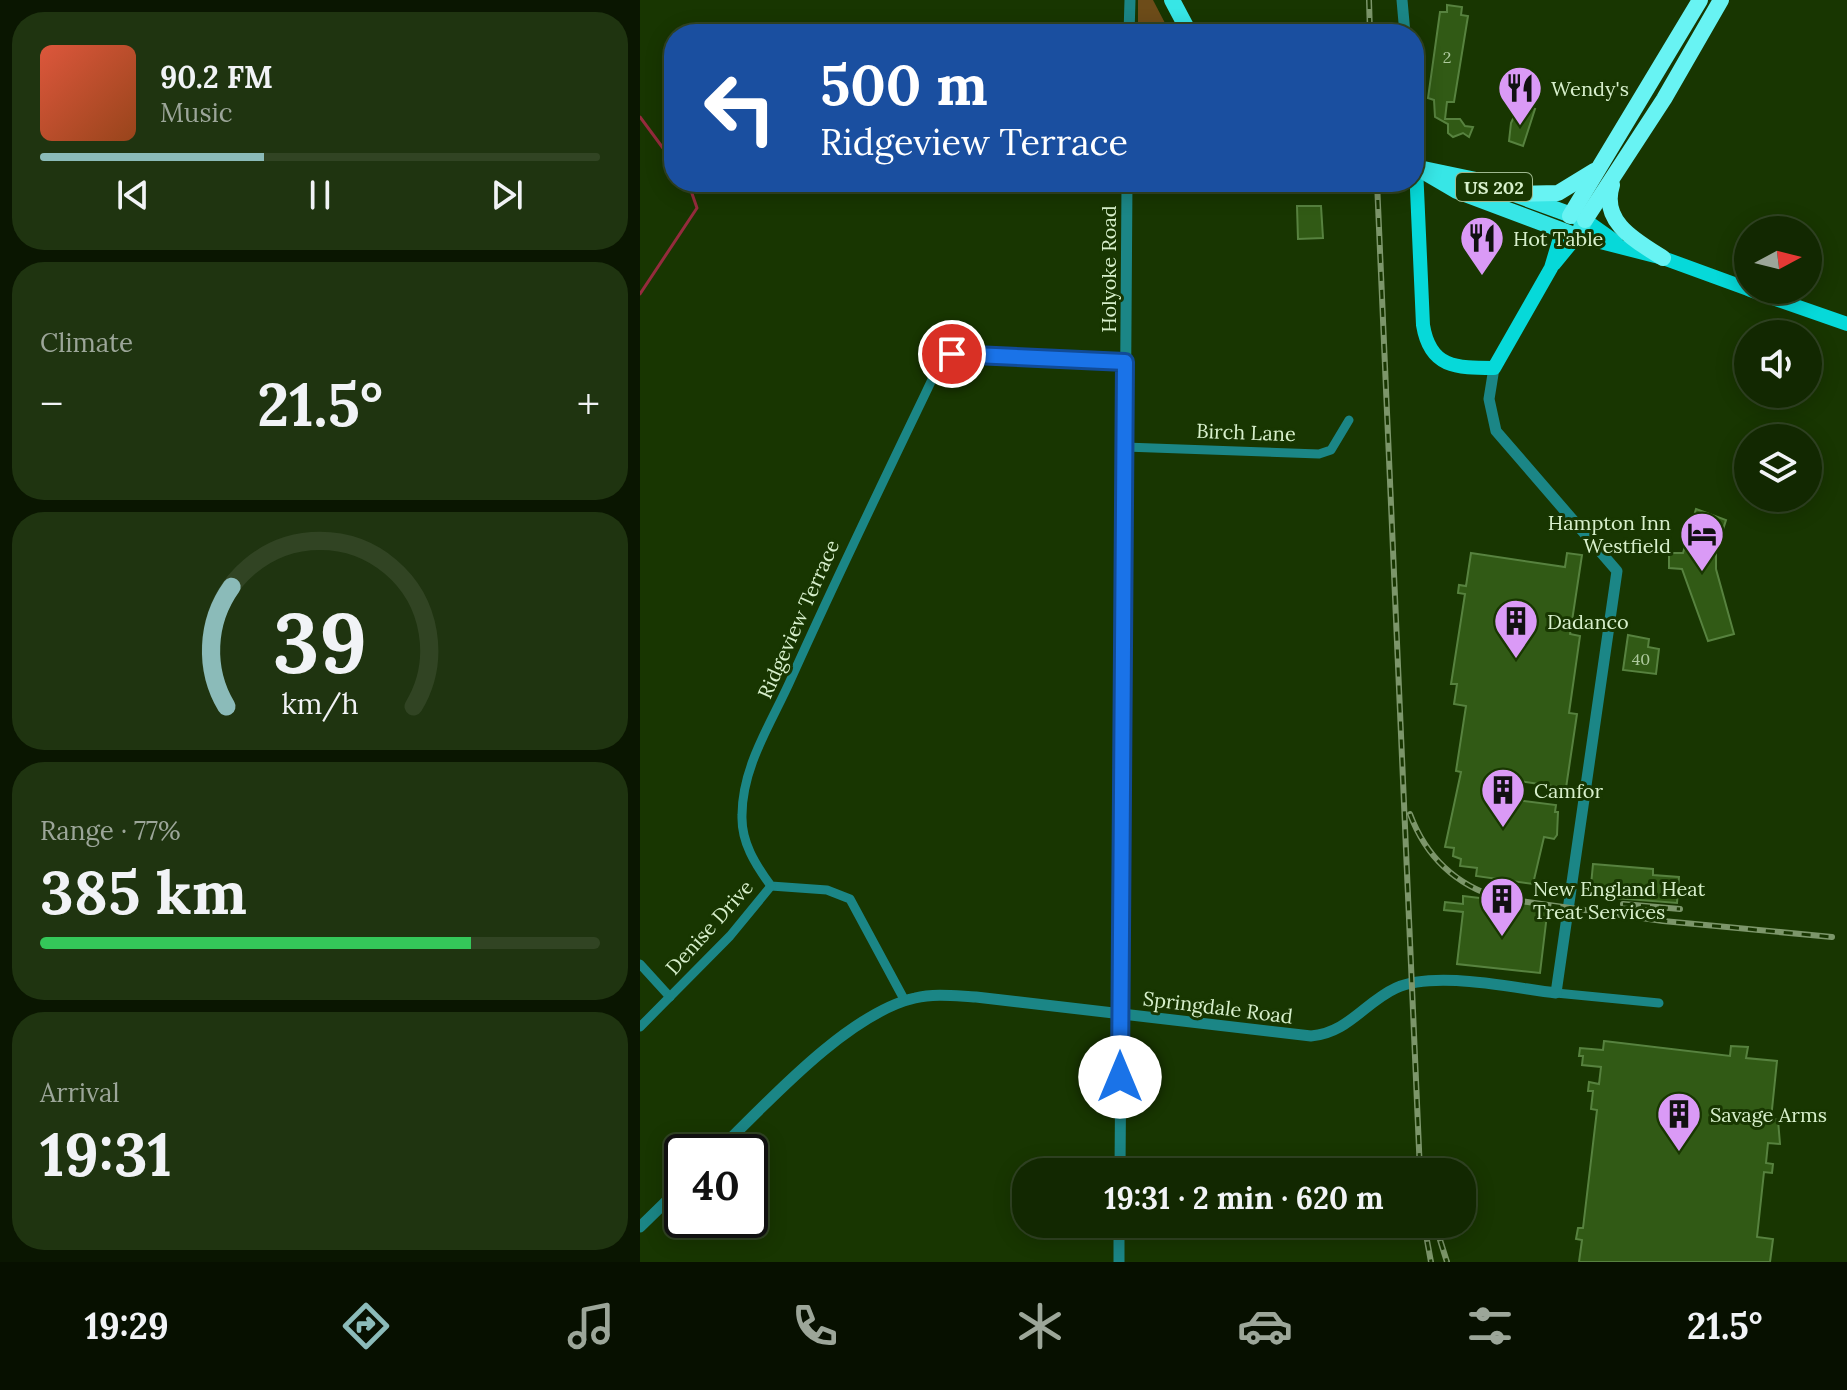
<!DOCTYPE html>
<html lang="en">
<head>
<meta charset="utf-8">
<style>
	:root { --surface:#122801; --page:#1f3410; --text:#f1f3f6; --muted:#9ca699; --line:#314423; --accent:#8bbbb9 }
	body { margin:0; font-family:Lora,serif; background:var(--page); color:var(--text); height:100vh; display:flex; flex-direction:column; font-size:30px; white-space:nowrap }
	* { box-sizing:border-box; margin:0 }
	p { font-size:26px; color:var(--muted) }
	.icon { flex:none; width:44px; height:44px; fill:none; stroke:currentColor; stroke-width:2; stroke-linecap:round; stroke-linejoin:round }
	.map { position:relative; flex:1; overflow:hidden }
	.panel { display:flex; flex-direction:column; gap:12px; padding:12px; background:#0a1601; width:640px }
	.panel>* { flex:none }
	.top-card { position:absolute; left:24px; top:24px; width:760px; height:168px; border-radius:32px; box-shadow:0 4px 20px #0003,0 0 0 2px var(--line); background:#1a4fa0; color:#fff; overflow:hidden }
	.needle { width:52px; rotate:83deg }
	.fabs { position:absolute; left:1094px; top:216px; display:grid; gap:16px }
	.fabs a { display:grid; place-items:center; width:88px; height:88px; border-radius:50%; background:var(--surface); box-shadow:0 4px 20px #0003,0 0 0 2px var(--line); font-size:40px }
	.speed { position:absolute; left:24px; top:1134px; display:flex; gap:16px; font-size:40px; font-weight:700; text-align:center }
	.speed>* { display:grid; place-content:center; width:104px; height:104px; border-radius:50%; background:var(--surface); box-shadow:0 4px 20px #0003,0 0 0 2px var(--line); line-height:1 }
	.speed .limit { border:4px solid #111; border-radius:12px; background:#fff; color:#111 }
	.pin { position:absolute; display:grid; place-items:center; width:68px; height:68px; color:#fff; margin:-34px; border:4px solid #fff; border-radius:50%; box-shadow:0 2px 8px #0007 }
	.me { position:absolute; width:88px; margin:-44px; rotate:0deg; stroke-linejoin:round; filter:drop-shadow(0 0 6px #0008) }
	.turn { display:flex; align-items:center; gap:28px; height:168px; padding:0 24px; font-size:36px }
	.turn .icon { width:104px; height:104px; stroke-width:2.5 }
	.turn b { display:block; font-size:56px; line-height:68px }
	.big { font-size:60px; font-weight:700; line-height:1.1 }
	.panel .card { flex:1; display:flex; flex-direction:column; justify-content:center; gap:12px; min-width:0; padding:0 28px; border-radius:32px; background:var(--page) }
	.panel .dial { align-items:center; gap:0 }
	.dial svg { height:208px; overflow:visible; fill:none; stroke:var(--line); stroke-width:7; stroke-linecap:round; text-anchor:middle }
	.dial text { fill:var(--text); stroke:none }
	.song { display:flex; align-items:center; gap:24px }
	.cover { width:96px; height:96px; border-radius:12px; background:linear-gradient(135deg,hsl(10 70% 55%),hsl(20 70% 35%)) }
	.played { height:8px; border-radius:4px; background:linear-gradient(90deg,var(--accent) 40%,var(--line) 40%) }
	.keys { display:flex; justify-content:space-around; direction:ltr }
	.heat { display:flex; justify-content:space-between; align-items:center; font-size:44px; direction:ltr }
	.charge { height:12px; border-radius:6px; background:linear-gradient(90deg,#34c759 77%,var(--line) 0) }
	.trip { position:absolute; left:372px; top:1158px; width:464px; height:80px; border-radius:32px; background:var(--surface); box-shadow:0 4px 20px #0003,0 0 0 2px var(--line); font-weight:700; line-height:80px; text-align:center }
	.tab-bar { display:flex; height:128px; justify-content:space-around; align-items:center; background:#071000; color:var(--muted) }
	.tab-bar .icon { width:56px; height:56px }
	.tab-bar .current { color:var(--accent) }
	.tab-bar b { font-size:36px; color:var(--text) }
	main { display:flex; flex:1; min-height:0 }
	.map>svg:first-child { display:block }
	.green { fill:#6d4c19 }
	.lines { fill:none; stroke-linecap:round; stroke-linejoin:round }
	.stream { stroke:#952b3d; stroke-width:3 }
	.building { fill:#315a15; stroke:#57823f; stroke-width:2 }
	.minor { stroke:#1b8686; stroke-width:9 }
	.tertiary { stroke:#1b8686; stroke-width:11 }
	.primary { stroke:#06d9d9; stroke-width:14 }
	.trunk { stroke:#37e6e6; stroke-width:16 }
	.motorway { stroke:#68f3f3; stroke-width:16 }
	.rail-casing { stroke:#7c966a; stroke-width:6 }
	.rail { stroke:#183601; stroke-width:3; stroke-dasharray:9; stroke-linecap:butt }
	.route-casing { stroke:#114b97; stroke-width:20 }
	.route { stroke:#1a73e8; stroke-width:14 }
	.labels { text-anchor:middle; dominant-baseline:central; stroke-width:6; stroke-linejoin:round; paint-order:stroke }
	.number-label { font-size:16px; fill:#aeca9e }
	.shield { fill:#183601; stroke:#9eb88f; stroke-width:2 }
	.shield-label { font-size:18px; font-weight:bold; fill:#d8f0cc }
	.poi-label { font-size:20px; fill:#d8f0cc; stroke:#183601; text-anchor:start }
	.street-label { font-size:20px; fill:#d8f0cc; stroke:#183601 }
</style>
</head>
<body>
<main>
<section class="panel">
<div class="card">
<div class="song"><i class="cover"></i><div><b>90.2 FM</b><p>Music</p></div></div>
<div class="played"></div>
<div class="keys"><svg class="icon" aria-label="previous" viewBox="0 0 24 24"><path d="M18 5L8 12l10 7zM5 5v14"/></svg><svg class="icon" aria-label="pause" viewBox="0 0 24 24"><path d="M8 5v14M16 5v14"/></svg><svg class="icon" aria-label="next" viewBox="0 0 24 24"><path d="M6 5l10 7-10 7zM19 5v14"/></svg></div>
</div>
<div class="card"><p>Climate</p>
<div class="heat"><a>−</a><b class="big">21.5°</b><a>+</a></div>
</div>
<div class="card dial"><svg viewBox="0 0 100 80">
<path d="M14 69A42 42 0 1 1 86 69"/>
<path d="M14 69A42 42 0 0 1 16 23" stroke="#8bbbb9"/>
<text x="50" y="56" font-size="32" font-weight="700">39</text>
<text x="50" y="72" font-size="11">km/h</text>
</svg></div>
<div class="card"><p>Range · 77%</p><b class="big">385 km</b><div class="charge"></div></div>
<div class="card"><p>Arrival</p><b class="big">19:31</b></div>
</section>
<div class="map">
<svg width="1207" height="1262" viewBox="0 0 1207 1262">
	<rect width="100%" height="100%" fill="#183601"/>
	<!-- green -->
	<polygon class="green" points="498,0 513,0 526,25 524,34 498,34"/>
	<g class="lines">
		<!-- stream -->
		<g class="stream">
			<polyline points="0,117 34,163"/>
			<polyline points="0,294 57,208 48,182"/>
		</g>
	</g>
	<!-- building -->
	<g class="building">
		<polygon points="807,5 822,7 821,15 828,16 814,102 807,102 805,119 820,119 825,126 833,127 829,137 823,133 813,137 808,133 808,124 795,117 794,100 788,98 800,12 807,12"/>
		<polygon points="880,104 895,109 883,146 869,141 871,123"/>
		<polygon points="657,206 681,206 683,238 658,239"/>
		<polygon points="1056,509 1086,520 1076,551 1076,569 1094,634 1068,641 1042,569 1029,568 1029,553 1043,553"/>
		<polygon points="831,553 925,567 927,553 942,555 930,634 940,636 929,713 937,714 926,788 879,781 876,800 916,805 915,812 918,812 917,835 914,839 904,837 893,884 836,876 837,868 820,866 821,859 813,856 814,848 805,847 821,772 816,771 826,706 814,704 817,684 811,684 825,594 818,593 819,585 826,586"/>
		<polygon points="988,635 1009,639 1008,647 1019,649 1016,674 983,670"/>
		<polygon points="953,864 1013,869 1013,875 1039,877 1037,903 950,896"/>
		<polygon points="823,896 908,906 900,973 817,964 823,912 804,910 805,902 823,904"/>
		<polygon points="964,1041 1090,1056 1091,1046 1108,1047 1106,1058 1137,1061 1131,1119 1138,1120 1140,1144 1128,1143 1126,1163 1133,1164 1132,1173 1124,1172 1117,1237 1133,1239 1130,1262 939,1262 942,1240 936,1239 938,1228 943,1228 957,1110 951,1109 953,1091 948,1091 949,1082 959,1084 961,1067 942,1065 943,1056 939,1056 940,1048 963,1050"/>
	</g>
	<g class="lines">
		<!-- minor -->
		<g class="minor">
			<polyline points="485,447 679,454 691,450 709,420"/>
			<polyline points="0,964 30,997"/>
			<polyline points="916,993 1019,1003"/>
			<path d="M265 1001 210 899 187 890 131 886C115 864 101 842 102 815 102 766 132 722 151 679 199 572 250 467 301 361L312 354 485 362"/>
			<polyline points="0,1027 90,936 131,886"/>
		</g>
		<!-- tertiary -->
		<g class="tertiary">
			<polyline points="762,0 765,34"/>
			<polyline points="489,34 490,0"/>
			<polyline points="774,119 776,167"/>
			<path d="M77 1152C126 1104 208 1013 275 998 295 993 316 996 336 997L671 1036C708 1033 725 1002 756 988 795 970 873 988 916 993L977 571 856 431 849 399 854 368"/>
			<polyline points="480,1172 487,182"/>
			<polyline points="0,1227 42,1186"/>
			<polyline points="479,1262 479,1224"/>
		</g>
		<!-- primary -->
		<g class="primary">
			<path d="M776 167 783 325C790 368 816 368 854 368L911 268 922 231"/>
			<polyline points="945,220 976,242"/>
			<polyline points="914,264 937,236 1023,258 1108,289"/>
			<polyline points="1110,290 1207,324"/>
		</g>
		<!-- trunk -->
		<g class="trunk">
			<polyline points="532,0 550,34"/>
			<polyline points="774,167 836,180 945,220 937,236 817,191 776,167"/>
		</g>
		<!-- motorway -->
		<g class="motorway">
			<path d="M972 185C960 222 996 241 1023 258"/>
			<polyline points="871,194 918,193 954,171"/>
			<polyline points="930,216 1060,0"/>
			<polyline points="945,220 1024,99 1081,0"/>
		</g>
		<!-- rail casing -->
		<g class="rail-casing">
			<g id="rail">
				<polyline points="729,0 730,34"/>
				<polyline points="737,182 780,1172"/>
				<path d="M770 814C786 857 816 885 859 898L1023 921 1192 937"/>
				<polyline points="983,904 1040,909"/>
				<polyline points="784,1224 791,1262"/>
				<polyline points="795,1224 807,1262"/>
			</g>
		</g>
		<!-- rail -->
		<use href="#rail" class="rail"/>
	</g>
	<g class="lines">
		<!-- route casing -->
		<g class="route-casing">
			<polyline id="route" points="312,354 485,362 480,1077"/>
		</g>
		<!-- route -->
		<use href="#route" class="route"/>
	</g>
	<!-- icons -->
	<defs>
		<g id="restaurant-pin" transform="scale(2.3)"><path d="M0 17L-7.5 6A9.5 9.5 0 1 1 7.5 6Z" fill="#da9af6" stroke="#183601"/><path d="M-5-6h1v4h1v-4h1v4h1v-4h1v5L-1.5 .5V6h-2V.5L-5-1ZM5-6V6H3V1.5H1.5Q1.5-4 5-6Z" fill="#111"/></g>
		<g id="hotel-pin" transform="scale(2.3)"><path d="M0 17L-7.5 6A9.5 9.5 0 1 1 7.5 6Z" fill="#da9af6" stroke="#183601"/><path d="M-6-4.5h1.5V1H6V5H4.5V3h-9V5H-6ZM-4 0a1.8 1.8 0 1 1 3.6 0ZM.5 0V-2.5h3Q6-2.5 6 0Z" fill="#111"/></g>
		<g id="building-pin" transform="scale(2.3)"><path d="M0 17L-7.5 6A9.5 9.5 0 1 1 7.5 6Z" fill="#da9af6" stroke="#183601"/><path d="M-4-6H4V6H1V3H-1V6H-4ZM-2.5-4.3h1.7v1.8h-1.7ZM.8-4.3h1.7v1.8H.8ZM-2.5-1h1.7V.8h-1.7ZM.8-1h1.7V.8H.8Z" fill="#111"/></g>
	</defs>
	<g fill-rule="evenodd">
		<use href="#restaurant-pin" x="880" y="88"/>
		<use href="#restaurant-pin" x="842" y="238"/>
		<use href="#hotel-pin" x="1062" y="534"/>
		<use href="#building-pin" x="876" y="621"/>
		<use href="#building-pin" x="863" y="790"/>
		<use href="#building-pin" x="862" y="899"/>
		<use href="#building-pin" x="1039" y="1114"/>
	</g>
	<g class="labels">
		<!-- number labels -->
		<g class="number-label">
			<text x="807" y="57">2</text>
			<text x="1001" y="659">40</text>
		</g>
		<!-- shield labels -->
		<rect class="shield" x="816" y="173" width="76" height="28" rx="6"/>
		<g class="shield-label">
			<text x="854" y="187">US 202</text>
		</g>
		<!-- poi labels -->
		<g class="poi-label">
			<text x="911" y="88">Wendy's</text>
			<text x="873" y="238">Hot Table</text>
			<text x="1031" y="522" text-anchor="end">Hampton Inn<tspan x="1031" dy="23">Westfield</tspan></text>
			<text x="907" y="621">Dadanco</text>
			<text x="894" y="790">Camfor</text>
			<text x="893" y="888">New England Heat<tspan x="893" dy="23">Treat Services</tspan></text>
			<text x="1070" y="1114">Savage Arms</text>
		</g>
		<!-- street labels -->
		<g class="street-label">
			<text transform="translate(468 269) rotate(-90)">Holyoke Road</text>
			<text transform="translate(606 432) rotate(2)">Birch Lane</text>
			<text transform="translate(158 619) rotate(-66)">Ridgeview Terrace</text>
			<text transform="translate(69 927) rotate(-48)">Denise Drive</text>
			<text transform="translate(578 1007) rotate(7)">Springdale Road</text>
		</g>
	</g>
</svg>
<div class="fabs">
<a><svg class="needle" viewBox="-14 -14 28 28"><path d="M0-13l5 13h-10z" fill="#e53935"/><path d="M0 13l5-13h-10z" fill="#9ca699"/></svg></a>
<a><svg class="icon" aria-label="sound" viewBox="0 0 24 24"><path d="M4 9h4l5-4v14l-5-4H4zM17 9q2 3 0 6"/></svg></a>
<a><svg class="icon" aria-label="layers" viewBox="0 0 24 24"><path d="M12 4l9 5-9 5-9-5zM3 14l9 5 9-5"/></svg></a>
</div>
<div class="speed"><div class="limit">40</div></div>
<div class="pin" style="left:312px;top:354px;background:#d93025"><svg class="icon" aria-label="arrive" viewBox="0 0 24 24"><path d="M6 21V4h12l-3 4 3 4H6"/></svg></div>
<svg class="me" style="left:480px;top:1077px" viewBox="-20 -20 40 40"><circle r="19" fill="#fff"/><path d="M0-13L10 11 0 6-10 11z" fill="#1a73e8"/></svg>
<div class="trip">19:31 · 2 min · 620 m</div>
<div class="top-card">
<div class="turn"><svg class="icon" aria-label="left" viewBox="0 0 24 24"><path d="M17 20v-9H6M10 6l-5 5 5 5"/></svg><div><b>500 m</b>Ridgeview Terrace</div></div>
</div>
</div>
</main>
<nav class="tab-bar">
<b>19:29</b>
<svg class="icon current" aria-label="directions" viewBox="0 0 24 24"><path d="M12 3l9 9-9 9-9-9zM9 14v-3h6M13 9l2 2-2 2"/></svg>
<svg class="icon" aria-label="music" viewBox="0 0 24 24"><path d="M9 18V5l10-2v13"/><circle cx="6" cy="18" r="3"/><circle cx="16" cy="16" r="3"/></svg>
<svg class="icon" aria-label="phone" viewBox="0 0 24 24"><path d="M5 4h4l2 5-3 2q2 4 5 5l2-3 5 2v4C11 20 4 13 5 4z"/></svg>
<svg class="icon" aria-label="climate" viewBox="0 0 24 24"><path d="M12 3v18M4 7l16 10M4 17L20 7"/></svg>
<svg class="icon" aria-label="car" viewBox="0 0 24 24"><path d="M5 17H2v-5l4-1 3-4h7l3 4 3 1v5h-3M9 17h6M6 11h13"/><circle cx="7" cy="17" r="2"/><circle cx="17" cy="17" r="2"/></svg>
<svg class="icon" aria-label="filters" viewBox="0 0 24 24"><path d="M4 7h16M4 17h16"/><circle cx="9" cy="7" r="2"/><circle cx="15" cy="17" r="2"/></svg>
<b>21.5°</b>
</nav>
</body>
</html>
